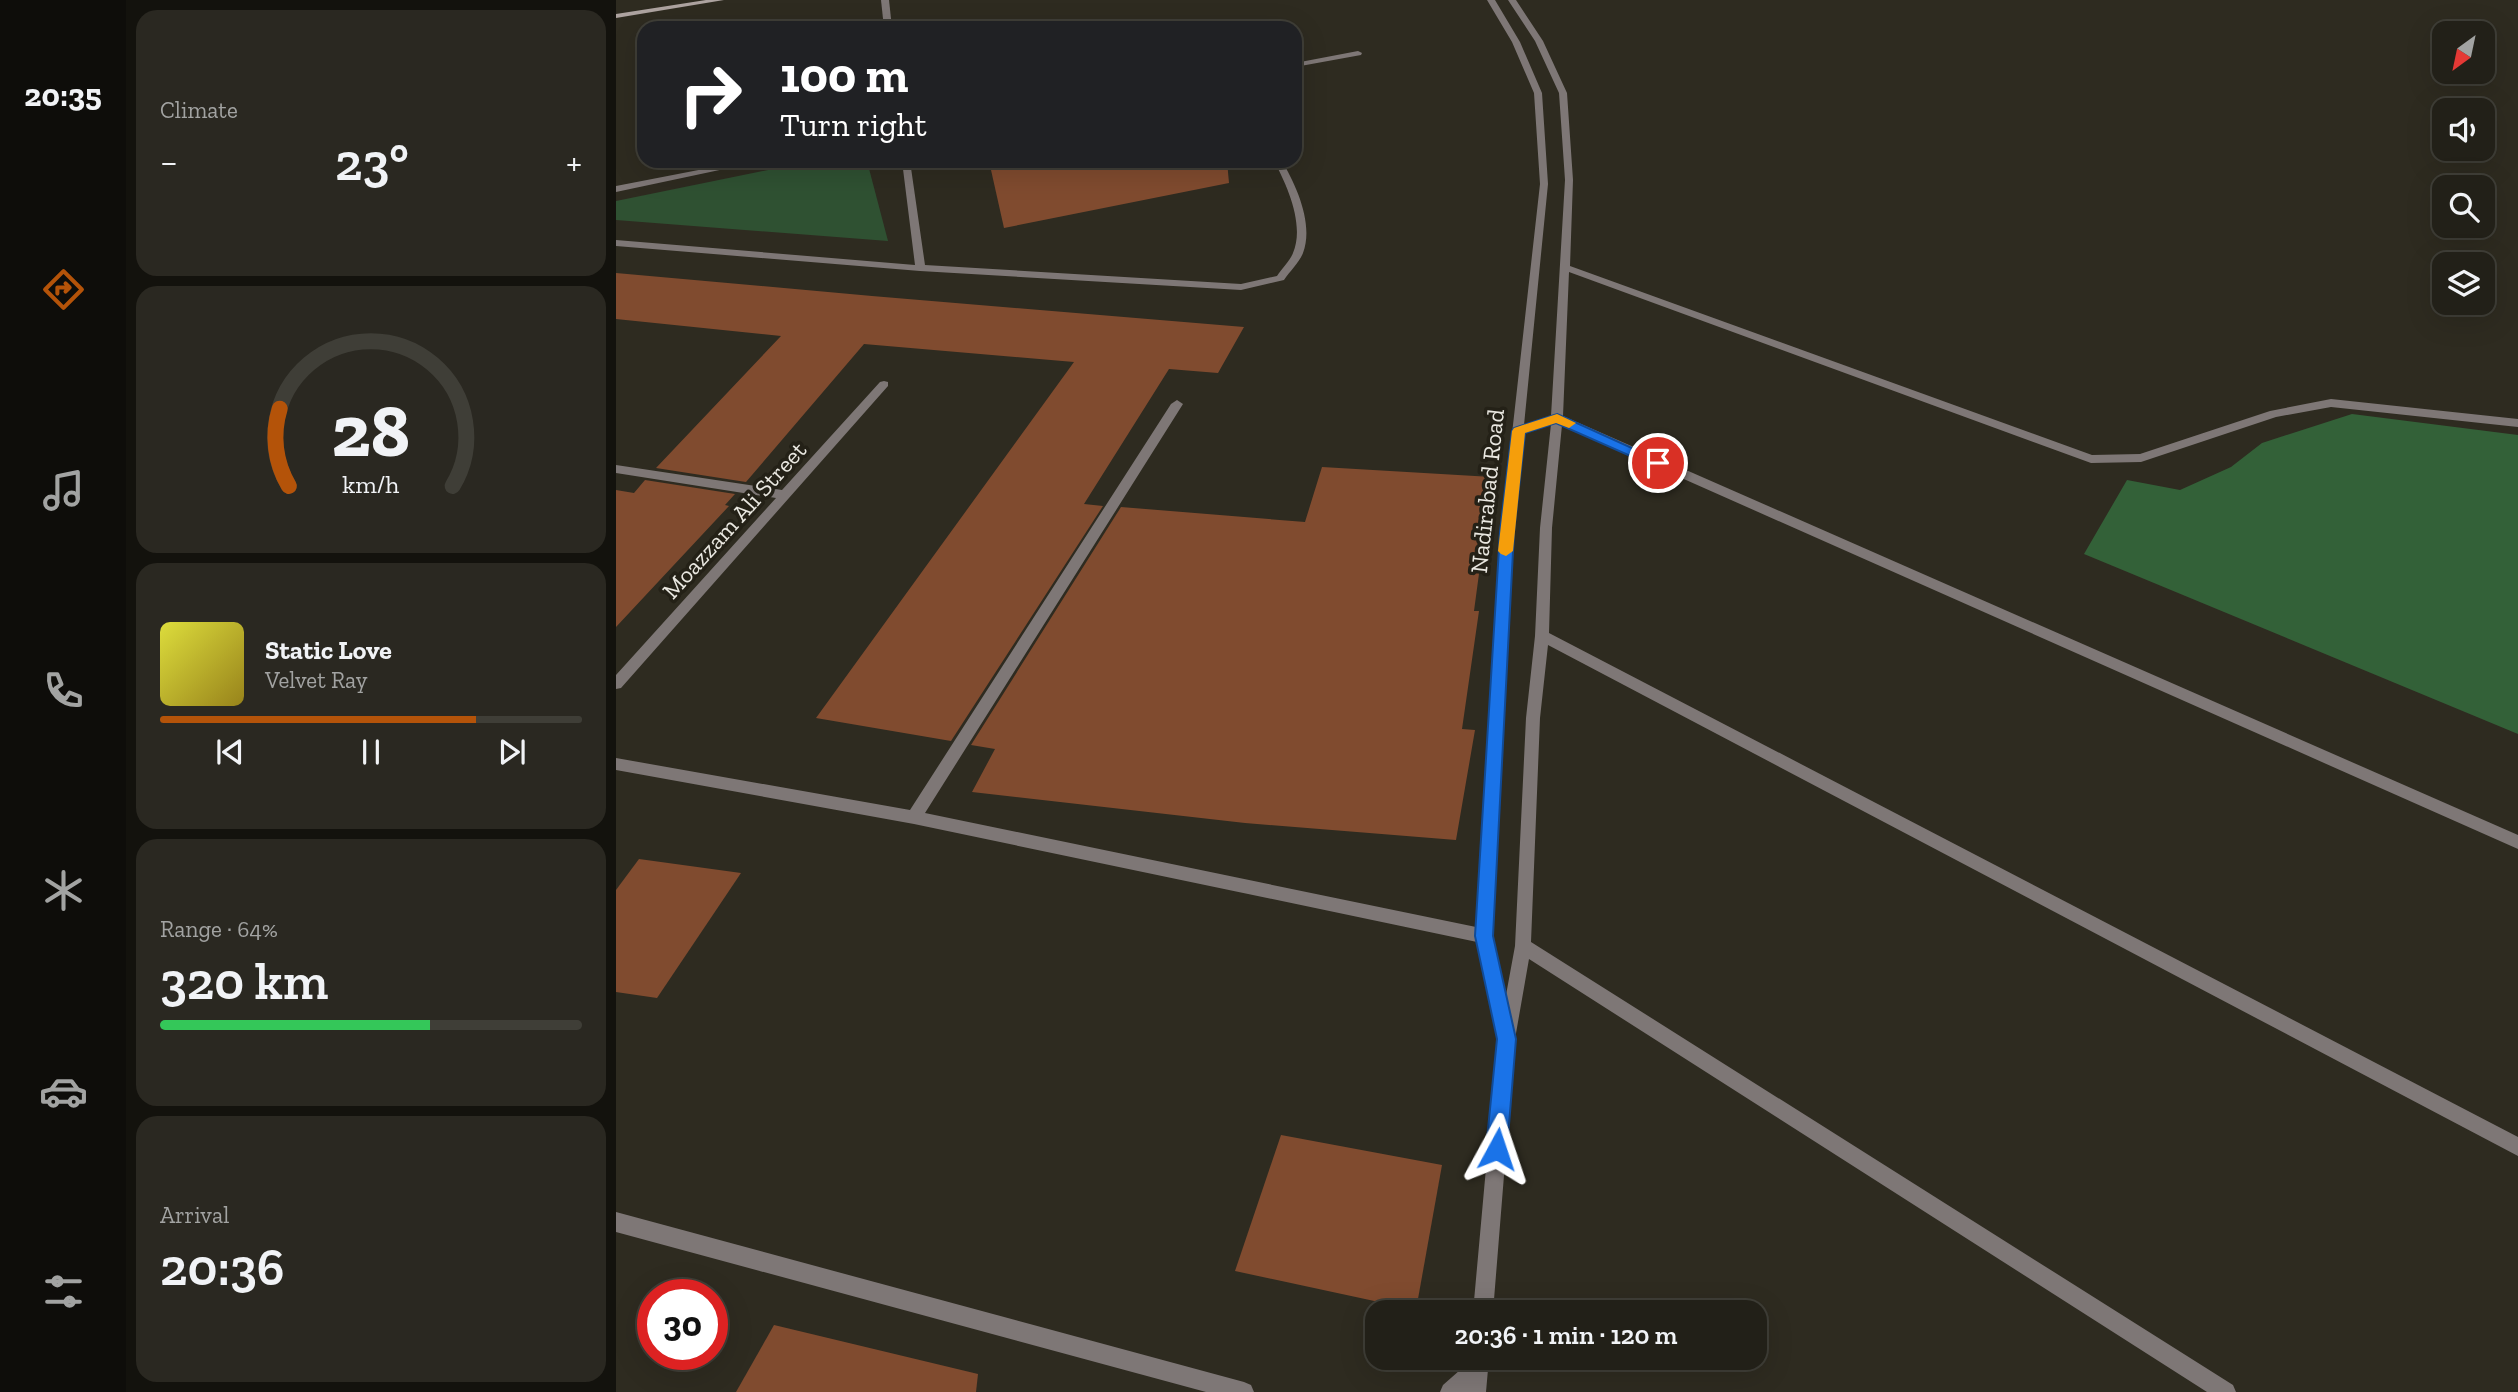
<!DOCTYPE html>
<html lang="en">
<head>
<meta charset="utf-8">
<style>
	:root { --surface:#222018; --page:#2a2821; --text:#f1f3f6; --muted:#a2a3a2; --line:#3f3e37; --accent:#b45309 }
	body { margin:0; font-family:"Zilla Slab",serif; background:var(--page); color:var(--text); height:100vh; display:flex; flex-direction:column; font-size:26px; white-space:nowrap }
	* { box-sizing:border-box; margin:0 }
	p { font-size:23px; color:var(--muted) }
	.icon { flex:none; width:38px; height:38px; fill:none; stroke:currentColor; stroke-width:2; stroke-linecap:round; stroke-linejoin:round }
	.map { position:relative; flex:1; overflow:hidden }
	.details { display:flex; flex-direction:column; gap:10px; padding:10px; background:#13120d; width:490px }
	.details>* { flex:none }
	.hud { position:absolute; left:21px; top:21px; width:665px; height:147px; border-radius:21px; box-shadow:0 7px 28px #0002,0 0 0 2px var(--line); background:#202124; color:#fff; overflow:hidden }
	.needle { width:46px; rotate:213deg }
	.fabs { position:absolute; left:1816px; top:21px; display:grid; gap:14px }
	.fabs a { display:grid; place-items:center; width:63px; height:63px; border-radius:14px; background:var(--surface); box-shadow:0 7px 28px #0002,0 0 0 2px var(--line); font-size:35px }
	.speed { position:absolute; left:21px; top:1279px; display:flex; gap:14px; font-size:35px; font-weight:700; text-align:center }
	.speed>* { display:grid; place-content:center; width:91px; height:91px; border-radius:50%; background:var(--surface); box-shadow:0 7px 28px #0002,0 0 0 2px var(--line); line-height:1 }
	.speed .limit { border:10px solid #d22; background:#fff; color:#111 }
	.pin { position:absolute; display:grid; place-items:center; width:60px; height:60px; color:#fff; margin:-30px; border:4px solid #fff; border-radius:50%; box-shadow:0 2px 7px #0007 }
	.me { position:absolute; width:77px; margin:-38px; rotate:5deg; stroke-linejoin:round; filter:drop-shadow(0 0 5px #0008) }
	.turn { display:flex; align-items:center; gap:24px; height:147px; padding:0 28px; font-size:32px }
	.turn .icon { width:91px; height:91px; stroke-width:2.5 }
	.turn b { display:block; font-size:49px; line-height:60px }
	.big { font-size:52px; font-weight:600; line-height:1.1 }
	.details .tile { flex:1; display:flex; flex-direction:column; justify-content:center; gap:10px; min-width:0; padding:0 24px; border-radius:21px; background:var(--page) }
	.details .dial { align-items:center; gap:0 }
	.dial svg { height:182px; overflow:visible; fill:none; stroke:var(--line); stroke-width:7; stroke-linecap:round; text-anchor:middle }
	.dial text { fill:var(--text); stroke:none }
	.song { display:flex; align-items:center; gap:21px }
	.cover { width:84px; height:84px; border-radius:10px; background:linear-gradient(135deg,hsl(60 70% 55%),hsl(50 70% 35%)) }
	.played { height:7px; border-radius:4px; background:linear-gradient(90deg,var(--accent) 75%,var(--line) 75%) }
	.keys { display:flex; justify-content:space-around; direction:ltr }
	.heat { display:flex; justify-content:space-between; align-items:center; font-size:38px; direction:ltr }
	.charge { height:10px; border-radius:5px; background:linear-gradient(90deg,#34c759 64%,var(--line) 0) }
	.trip { position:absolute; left:749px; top:1300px; width:402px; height:70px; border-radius:21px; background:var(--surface); box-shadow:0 7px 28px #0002,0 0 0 2px var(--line); font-weight:600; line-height:70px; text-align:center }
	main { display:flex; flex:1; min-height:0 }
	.dock { display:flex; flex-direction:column; width:126px; justify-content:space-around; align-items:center; background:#0e0d0a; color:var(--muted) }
	.dock .icon { width:49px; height:49px }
	.dock .active { color:var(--accent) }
	.dock b { font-size:32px; color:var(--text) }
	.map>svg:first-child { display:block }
	.green { fill:#2f5132 }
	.forest { fill:#336138 }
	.building { fill:#804b2f }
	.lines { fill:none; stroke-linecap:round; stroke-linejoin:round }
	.minor { fill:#7e7776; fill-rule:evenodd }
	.secondary { fill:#ada3a0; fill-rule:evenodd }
	.route { fill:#1a73e8; stroke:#114b97; stroke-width:2 }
	.slow { fill:#f59e0b }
	.labels { text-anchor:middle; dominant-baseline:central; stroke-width:7; stroke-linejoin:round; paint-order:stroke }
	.street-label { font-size:24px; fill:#eae8e1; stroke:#242117 }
</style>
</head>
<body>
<main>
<nav class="dock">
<b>20:35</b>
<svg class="icon active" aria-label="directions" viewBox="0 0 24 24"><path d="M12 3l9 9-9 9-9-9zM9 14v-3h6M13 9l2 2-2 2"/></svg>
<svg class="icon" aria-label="music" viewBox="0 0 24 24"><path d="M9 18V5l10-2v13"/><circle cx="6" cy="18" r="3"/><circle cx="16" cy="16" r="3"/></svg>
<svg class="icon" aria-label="phone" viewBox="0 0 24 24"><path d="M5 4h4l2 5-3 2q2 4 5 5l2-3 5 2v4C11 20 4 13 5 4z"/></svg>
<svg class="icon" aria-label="climate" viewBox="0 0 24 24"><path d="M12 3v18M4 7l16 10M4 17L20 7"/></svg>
<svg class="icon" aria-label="car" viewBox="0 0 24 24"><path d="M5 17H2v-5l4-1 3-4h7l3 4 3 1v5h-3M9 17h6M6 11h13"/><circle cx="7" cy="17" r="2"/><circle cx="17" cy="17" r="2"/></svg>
<svg class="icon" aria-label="filters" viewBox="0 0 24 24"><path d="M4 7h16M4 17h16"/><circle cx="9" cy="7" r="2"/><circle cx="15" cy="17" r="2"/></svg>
</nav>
<section class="details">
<div class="tile"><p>Climate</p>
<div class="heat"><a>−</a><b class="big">23°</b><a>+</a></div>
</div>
<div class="tile dial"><svg viewBox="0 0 100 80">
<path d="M14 69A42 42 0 1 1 86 69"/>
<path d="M14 69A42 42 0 0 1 10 35" stroke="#b45309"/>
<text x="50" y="56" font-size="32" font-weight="700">28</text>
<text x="50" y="72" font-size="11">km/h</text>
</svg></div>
<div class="tile">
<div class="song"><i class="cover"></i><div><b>Static Love</b><p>Velvet Ray</p></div></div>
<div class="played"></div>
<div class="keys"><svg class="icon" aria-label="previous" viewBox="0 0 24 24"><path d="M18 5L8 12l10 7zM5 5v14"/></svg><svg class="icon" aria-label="pause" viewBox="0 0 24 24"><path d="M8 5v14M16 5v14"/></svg><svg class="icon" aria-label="next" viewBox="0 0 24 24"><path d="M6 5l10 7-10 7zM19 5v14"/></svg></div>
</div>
<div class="tile"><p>Range · 64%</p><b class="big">320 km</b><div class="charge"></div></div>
<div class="tile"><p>Arrival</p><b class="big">20:36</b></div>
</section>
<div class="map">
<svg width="1902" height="1392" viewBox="0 0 1902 1392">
	<rect width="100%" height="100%" fill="#2e2b20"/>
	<!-- green -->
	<polygon class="green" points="196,161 251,161 272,241 0,220 0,201"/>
	<!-- forest -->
	<polygon class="forest" points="1736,414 1902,435 1902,734 1468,554 1511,480 1564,490 1615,467 1646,443"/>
	<!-- building -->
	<g class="building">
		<polygon points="373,161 611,161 613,183 388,228"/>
		<polygon points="0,273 256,296 628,327 602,373 553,369 468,504 487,506 335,741 200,718 458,362 248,344 130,482 40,468 165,336 0,319"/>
		<polygon points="706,467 876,477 858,611 863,611 846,729 859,730 840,840 629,823 356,792 379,749 355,745 505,507 689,522"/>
		<polygon points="29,480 119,494 109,505 113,506 0,627 0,490 18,493"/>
		<polygon points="23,859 125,873 41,998 0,992 0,890"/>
		<polygon points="665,1135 826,1165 800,1310 619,1271"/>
		<polygon points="158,1325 362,1374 360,1392 120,1392"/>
	</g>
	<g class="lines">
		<!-- minor -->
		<g class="minor">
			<polygon points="265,0 273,0 276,28 268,28"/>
			<path d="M871 0H879L904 42 926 93 932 184 908 425 935 416 949 180 943 93 919 41 892 0H900L927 41 951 93 957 180 954 266 1476 455 1524 454 1654 411 1715 399 1902 419V427L1715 407 1660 417 1525 462 1475 463 953 272 947 416 1902 835V849L946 425 936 528 933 633 1902 1137V1156L932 645 924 718 915 942 1617 1385 1620 1392H1591L913 959 899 1039 877 1312H857L882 1035 861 942 298 824 0 770V758L294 810 555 404 561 400 567 404 309 813 860 927 885 532 924 184 918 93 896 42ZM935 424 924 528 919 636 910 718 899 946 890 995 876 936 897 532 907 433Z"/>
			<polygon points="742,51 746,53 745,55 679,67 679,63"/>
			<polygon points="129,161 146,161 0,192 0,186"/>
			<path d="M286 161H294L309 265 625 284 661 276C666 268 674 261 677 253 689 225 671 185 658 161H666C680 185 698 224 687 253 683 263 674 271 668 280L625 290 304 271 0 246V240L299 265Z"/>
			<polygon points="268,381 272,382 272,386 5,688 0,689 0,675 160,498 0,473 0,465 166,490 264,382"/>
			<polygon points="0,1212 628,1382 635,1385 638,1392 590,1392 0,1232"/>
			<polygon points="853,1358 873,1358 870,1392 824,1392 827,1385 852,1363"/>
		</g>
		<!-- secondary -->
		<polygon class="secondary" points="90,0 108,0 0,18 0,14"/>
	</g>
	<!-- route -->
	<polygon class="route" points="941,414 1049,463 1047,466 1037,466 940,423 909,433 898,532 877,936 900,1039 891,1149 888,1156 881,1159 874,1156 870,1149 881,1039 859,936 884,532 896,431 898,428"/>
	<!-- slow -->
	<polygon class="slow" points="941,414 960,423 953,428 940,423 909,433 897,551 890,556 885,554 882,551 896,431 898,428"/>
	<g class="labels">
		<!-- street labels -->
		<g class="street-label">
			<text transform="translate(871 491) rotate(-84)">Nadirabad Road</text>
			<text transform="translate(118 520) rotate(-48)">Moazzam Ali Street</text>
		</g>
	</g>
</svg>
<div class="fabs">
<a><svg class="needle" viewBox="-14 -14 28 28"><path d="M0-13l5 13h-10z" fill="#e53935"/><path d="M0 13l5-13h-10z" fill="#a2a3a2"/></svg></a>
<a><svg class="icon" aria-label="sound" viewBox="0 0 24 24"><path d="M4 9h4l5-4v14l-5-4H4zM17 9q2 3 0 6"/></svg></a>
<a><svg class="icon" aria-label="search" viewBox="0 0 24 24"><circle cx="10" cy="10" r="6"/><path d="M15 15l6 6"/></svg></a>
<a><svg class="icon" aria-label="layers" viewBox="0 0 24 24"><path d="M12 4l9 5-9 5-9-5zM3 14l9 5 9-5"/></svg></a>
</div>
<div class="speed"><div class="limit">30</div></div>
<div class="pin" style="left:1042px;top:463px;background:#d93025"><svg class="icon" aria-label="arrive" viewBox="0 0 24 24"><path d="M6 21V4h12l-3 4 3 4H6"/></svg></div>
<svg class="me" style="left:881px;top:1149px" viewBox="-20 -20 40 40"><path d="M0-17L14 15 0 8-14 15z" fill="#1a73e8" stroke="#fff" stroke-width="4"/></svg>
<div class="trip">20:36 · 1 min · 120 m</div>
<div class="hud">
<div class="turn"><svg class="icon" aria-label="right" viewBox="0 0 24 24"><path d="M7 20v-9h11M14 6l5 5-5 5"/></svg><div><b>100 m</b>Turn right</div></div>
</div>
</div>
</main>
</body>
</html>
